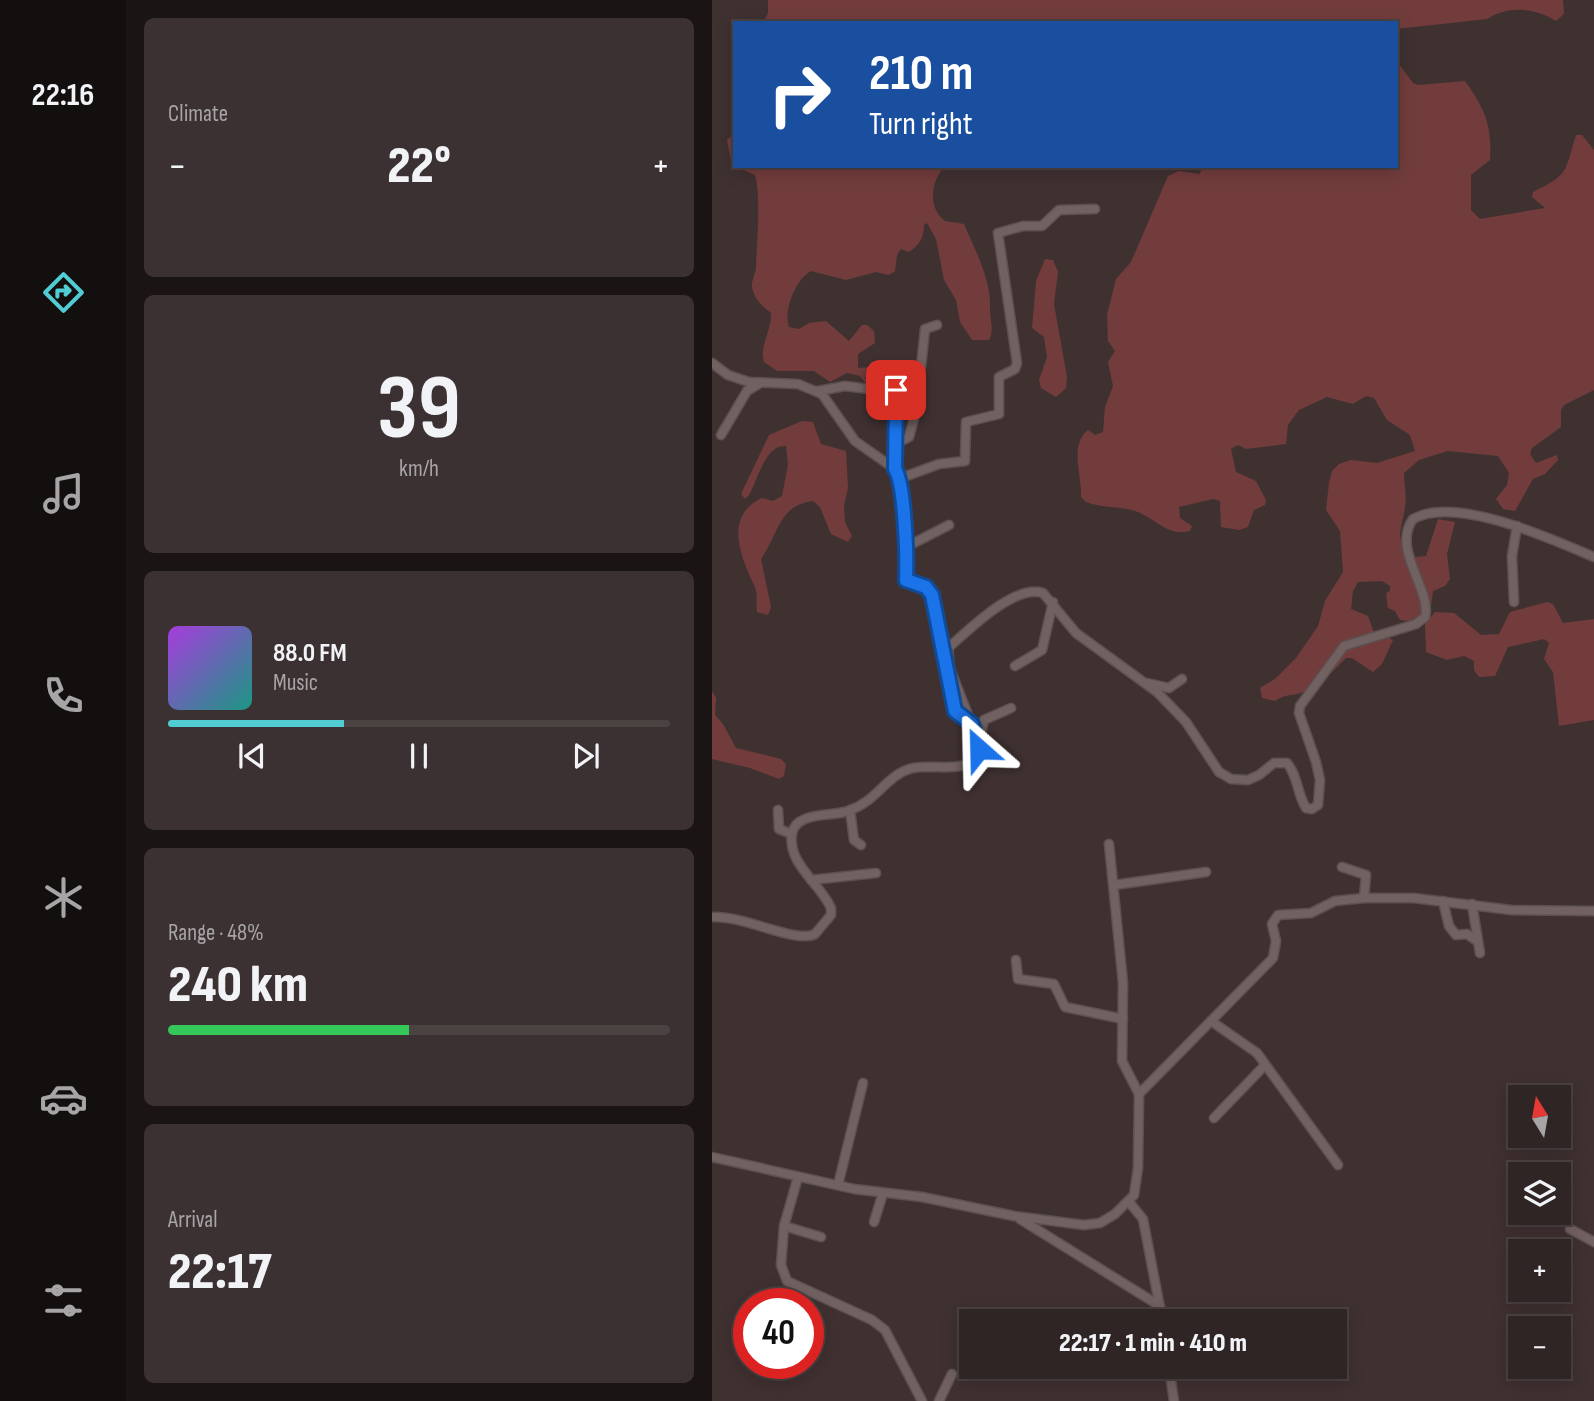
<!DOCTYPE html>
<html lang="en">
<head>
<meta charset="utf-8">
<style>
	:root { --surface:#302525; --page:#3c3132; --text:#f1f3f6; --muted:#a8a5a7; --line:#4b4242; --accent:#51ccd3 }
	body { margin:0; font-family:"Sofia Sans Condensed",sans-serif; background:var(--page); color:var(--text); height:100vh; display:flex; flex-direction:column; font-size:26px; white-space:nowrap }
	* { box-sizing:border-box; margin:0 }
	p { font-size:23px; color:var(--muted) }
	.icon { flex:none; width:38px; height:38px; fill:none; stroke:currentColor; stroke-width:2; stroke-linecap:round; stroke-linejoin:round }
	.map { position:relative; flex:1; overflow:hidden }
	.side { display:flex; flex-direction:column; gap:18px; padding:18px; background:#1a1414; width:586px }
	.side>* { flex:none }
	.top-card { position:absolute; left:21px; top:21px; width:665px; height:147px; border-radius:0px; box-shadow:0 4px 18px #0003,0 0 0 2px var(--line); background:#1a4fa0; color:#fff; overflow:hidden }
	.needle { width:46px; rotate:349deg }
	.fabs { position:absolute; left:796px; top:1085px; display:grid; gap:14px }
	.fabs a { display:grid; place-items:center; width:63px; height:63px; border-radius:0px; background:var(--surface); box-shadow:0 4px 18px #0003,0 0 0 2px var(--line); font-size:35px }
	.speed { position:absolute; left:21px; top:1288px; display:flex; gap:14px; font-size:35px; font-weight:700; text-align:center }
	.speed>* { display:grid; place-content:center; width:91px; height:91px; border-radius:50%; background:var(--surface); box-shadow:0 4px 18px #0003,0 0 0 2px var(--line); line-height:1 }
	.speed .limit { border:10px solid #d22; background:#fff; color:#111 }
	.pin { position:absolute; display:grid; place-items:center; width:60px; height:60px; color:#fff; margin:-30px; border-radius:14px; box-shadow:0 4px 10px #0006 }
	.me { position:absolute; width:77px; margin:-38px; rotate:335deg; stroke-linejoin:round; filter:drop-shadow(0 0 5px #0008) }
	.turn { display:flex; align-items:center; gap:24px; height:147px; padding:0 21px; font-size:32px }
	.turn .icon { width:91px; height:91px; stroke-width:2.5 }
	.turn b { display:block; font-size:49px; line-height:60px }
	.big { font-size:52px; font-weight:800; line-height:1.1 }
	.side .tile { flex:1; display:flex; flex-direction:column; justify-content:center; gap:10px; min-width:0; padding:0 24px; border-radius:10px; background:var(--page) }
	.side .dial { align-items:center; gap:0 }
	.dial b { font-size:91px; line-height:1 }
	.song { display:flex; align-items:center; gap:21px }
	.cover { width:84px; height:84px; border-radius:10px; background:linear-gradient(135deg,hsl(280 70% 55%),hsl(170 70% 35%)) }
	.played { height:7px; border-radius:4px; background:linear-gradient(90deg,var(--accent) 35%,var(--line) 35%) }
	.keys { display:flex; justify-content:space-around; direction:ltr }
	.heat { display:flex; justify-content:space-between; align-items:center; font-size:38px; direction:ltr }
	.charge { height:10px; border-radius:5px; background:linear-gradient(90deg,#34c759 48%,var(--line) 0) }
	.trip { position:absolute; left:247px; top:1309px; width:388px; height:70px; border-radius:0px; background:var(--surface); box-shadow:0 4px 18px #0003,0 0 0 2px var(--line); font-weight:800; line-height:70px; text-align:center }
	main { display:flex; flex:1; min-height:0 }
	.tab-bar { display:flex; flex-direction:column; width:126px; justify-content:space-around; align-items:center; background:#130f0f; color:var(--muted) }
	.tab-bar .icon { width:49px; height:49px }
	.tab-bar .selected { color:var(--accent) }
	.tab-bar b { font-size:32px; color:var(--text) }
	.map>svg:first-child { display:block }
	.green { fill:#723c3c }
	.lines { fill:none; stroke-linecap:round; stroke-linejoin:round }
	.minor-casing { stroke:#5c5050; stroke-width:11 }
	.minor { stroke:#726161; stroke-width:8 }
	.route-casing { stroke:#114b97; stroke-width:18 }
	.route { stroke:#1a73e8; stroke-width:12 }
</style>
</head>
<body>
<main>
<nav class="tab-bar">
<b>22:16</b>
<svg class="icon selected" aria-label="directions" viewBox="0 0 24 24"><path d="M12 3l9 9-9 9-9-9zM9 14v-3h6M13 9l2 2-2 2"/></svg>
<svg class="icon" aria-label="music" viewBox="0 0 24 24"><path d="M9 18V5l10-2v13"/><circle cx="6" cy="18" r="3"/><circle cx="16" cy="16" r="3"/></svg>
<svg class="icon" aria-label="phone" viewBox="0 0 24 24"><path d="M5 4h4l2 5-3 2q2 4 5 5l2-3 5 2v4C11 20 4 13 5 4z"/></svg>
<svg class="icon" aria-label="climate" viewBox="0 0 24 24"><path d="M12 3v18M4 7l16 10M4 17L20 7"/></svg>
<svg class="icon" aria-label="car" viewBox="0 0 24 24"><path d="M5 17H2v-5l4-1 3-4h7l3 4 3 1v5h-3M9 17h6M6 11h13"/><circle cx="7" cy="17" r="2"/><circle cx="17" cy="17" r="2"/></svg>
<svg class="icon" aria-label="filters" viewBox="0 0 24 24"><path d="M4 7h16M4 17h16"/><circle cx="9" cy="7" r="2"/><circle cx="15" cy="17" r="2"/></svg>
</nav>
<section class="side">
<div class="tile"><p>Climate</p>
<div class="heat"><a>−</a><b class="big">22°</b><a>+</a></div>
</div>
<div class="tile dial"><b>39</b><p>km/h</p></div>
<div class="tile">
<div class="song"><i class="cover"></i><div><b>88.0 FM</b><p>Music</p></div></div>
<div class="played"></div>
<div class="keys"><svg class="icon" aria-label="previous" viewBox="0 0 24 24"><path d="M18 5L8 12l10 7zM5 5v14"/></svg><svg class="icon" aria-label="pause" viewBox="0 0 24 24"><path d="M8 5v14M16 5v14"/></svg><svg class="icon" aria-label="next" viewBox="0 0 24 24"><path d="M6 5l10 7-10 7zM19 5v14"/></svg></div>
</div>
<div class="tile"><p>Range · 48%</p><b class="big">240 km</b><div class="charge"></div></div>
<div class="tile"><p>Arrival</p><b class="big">22:17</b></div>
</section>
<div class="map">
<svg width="882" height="1401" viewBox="0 0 882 1401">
	<rect width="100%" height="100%" fill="#403131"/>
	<!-- green -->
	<g class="green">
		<path d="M56 0H851L852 14 844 21C823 8 797 5 775 19L684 29V23H51L56 13Z"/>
		<path d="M684 60 701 83 706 85 753 81C773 109 780 125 778 160L759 175V210L768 219 833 208 820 197 821 192C858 174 852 173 864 135H870L882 150V390L852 405 849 410V427L820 448 818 454 824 463 845 455 846 460 833 474 821 479 803 511 791 509 784 499 795 485 797 473 786 456 736 451 707 460 692 473C692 484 695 497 693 507 690 530 680 542 703 557L714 556 726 519 743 522 735 554 738 579 733 586 721 591 718 614 697 621 688 620 683 611 676 608 674 593 678 591V586L670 581 646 582 641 591 639 609 656 616 664 638 674 636 681 640 670 664 661 672 640 658H634C621 671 607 687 589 693 578 696 573 694 563 701L550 698 548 688 563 679 584 658 606 626 613 601 631 572 628 531 614 510 617 483 620 471 627 464 639 460 665 463 703 451 698 435 675 420 662 398 654 396 641 404 615 397 587 410 576 425 574 444 534 449 526 445 519 449 524 472 544 481 554 500 553 505 542 510 536 527 527 530 509 527 508 501 501 499 467 507 468 518 480 526 478 531C454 537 443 517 423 511 407 506 389 508 374 502L369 497C370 475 357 445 376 430L383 435 391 432 393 407 401 386 396 362 403 351 396 341 395 315 404 279 419 262 456 176 467 171 487 174 492 166H684Z"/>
		<path d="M23 133V166H233C219 180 215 208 233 221L252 224C263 250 279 279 278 307 277 319 283 328 277 340H260L248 322 244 300 232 280 224 239 215 223 212 225C212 237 208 245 197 252L189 249 185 255 183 271 177 275 164 272 134 280 99 271C84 279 71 310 77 327L87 329 97 323 114 321 137 341 150 325H155L162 331 163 343 146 354V368L157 367 159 385 156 386 148 376 135 373 118 382 102 371H65L52 362C47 346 60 330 59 313 50 306 42 299 40 287 39 281 44 273 44 266 45 243 49 195 43 175L20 165 15 140Z"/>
		<polygon points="333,259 341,260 346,272 342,304 355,377 354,388 344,397 329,388 327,380 335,357 332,337 320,328 324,281"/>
		<path d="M90 421 101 422 109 444 134 451 136 488 132 505 133 522 140 536 136 542 119 534 108 507 101 501C67 505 67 533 49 559L59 607 56 615 45 612C44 603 46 592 42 585 29 557 11 516 50 498L61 501 70 496 76 464 74 446C53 444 46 480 37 495L33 499 29 494 57 435Z"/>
		<polygon points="835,602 841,604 851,623 882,619 882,720 847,726 841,672 832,659 837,643 832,639 796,647 783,676 767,677 762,670 762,661 752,656 735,660 714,652 713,624 723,612 742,613 769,635 787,634 798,612"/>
		<polygon points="0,691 4,698 3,715 11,724 24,748 69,759 74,764 72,776 67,779 38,768 0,759"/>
	</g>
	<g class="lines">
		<!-- minor casing -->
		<g class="minor-casing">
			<g id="minor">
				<polyline points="0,363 16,375 37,382 86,384 110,394 143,441 183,469 189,478 190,519 196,546"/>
				<polyline points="106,391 133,386 157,389"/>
				<polyline points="9,435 35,391 48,383"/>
				<polyline points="184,444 197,437 208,396"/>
				<polyline points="183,469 185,378 209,367 213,329 225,325"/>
				<polyline points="189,478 227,464 253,461 254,422 287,414 287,377 303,369 305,363 286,233 311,226 330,226 347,210 383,209"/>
				<polyline points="802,602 800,556 805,526"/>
				<polyline points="231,661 220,595 214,587 194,580 196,546 237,525"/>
				<polyline points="303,666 330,650 341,602"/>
				<polyline points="235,674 244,713 260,724"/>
				<polyline points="435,683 457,688 470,679"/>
				<polyline points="267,743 272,720 299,708"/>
				<polyline points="66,810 67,829 80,834"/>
				<polyline points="138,810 142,840 149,845"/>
				<polyline points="397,844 411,983 410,1061 427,1094"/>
				<polyline points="630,867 654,875 652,898"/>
				<polyline points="99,880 164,873"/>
				<polyline points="402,885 494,872"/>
				<polyline points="731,901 737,926 744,935 755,934 765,941"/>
				<polyline points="760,904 768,953"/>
				<path d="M0 917C32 915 83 944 103 934L119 915V908C108 883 75 864 80 833 85 811 120 817 136 811 163 802 172 780 192 771 213 761 240 774 261 761L267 743 238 669 236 648C257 630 302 584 331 593L364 633 445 692 474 722 507 772 519 779 536 780 547 775 562 763H575C586 776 585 794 594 808L600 809 606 805 608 780 604 762 587 713 588 706 632 646 704 624 713 617C720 590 679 549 701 519 744 495 839 539 882 557"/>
				<polyline points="304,960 306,979 342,984 353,1007 411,1019"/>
				<polyline points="499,1021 545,1053 626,1165"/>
				<polyline points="502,1118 553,1065"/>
				<polyline points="0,1157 142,1189 210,1197 302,1216 372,1225 388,1223 403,1214 422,1195 426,1168 427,1094 561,958 564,941 560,924 566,915 599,913 623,901 652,898 702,898 799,910 882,911"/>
				<polyline points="86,1177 72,1226 109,1237"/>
				<polyline points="126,1185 151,1083"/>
				<polyline points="417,1202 431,1219 448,1308"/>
				<polyline points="308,1219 448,1306 451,1321"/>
				<polyline points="162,1222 171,1193"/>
				<polyline points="72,1226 69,1265 75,1281 160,1320 173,1330 210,1401"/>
				<polyline points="858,1229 882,1242"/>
				<polyline points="457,1367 462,1401"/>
				<polyline points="227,1401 240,1374"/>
			</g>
		</g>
		<!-- minor -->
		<use href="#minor" class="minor"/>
	</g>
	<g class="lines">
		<!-- route casing -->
		<g class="route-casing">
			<path id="route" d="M184 390 183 469C193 484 195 559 194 580L214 587 220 595 243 711 260 724 267 749"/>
		</g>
		<!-- route -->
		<use href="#route" class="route"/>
	</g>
</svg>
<div class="fabs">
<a><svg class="needle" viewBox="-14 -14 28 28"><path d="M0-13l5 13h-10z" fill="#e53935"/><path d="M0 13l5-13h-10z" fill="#a8a5a7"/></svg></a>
<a><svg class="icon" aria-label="layers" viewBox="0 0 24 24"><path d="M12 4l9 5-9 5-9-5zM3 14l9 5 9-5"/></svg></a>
<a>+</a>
<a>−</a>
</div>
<div class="speed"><div class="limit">40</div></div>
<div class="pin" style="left:184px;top:390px;background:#d93025"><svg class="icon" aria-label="arrive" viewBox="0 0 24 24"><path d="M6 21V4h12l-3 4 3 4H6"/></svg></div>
<svg class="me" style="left:267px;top:749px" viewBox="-20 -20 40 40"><path d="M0-17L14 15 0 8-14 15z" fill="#1a73e8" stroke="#fff" stroke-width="4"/></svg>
<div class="trip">22:17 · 1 min · 410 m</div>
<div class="top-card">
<div class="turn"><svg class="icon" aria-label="right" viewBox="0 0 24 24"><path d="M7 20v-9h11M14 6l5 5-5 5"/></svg><div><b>210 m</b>Turn right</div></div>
</div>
</div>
</main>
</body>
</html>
